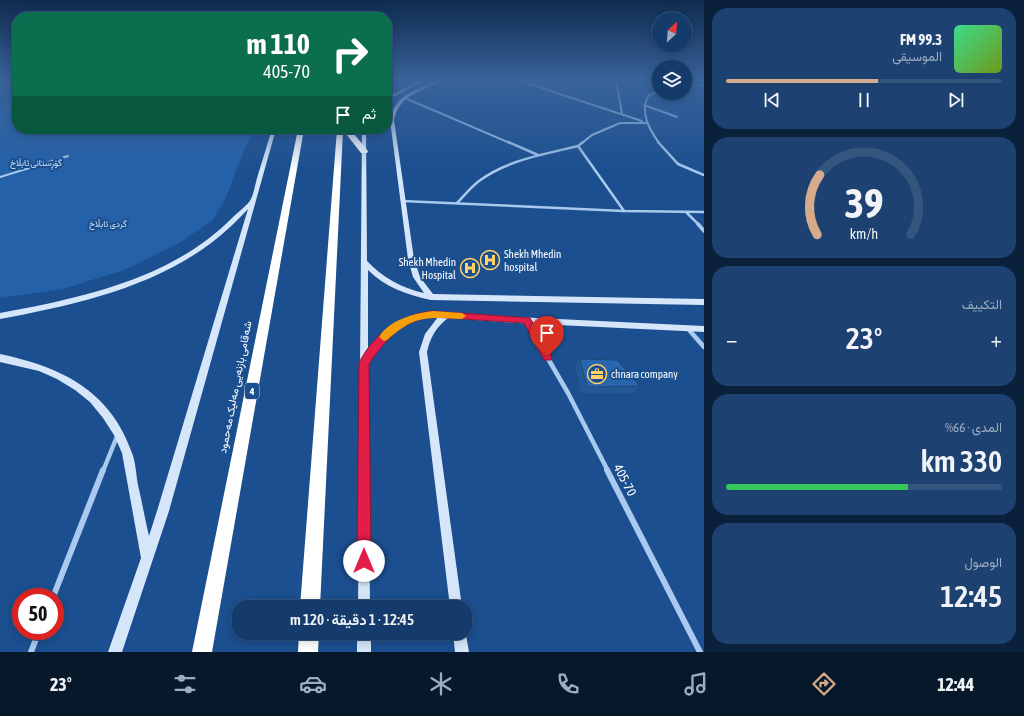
<!DOCTYPE html>
<html lang="ar">
<head>
<meta charset="utf-8">
<style>
	:root { --surface:#143b6b; --page:#1d4271; --text:#f1f3f6; --muted:#9dadc1; --line:#33557e; --accent:#d6ab8b }
	body { margin:0; font-family:"Asap Condensed",Vazirmatn,sans-serif; background:var(--page); color:var(--text); direction:rtl; height:100vh; display:flex; flex-direction:column; font-size:15px; white-space:nowrap }
	* { box-sizing:border-box; margin:0 }
	p { font-size:13px; color:var(--muted) }
	.icon { flex:none; width:22px; height:22px; fill:none; stroke:currentColor; stroke-width:2; stroke-linecap:round; stroke-linejoin:round }
	.map { position:relative; flex:1; overflow:hidden; direction:ltr }
	.details { display:flex; flex-direction:column; gap:8px; padding:8px; background:#0b203b; width:320px }
	.details>* { flex:none }
	.guide { position:absolute; left:12px; top:12px; width:380px; height:122px; border-radius:16px; box-shadow:0 2px 10px #0003,0 0 0 1px var(--line); direction:rtl; background:#0b6e4f; color:#fff; overflow:hidden }
	.needle { width:26px; rotate:26deg }
	.controls { position:absolute; left:652px; top:12px; display:grid; gap:8px }
	.controls a { display:grid; place-items:center; width:40px; height:40px; border-radius:50%; background:var(--surface); box-shadow:0 2px 10px #0003,0 0 0 1px var(--line); font-size:20px }
	.speed { position:absolute; left:12px; top:588px; display:flex; gap:8px; font-size:20px; font-weight:700; text-align:center }
	.speed>* { display:grid; place-content:center; width:52px; height:52px; border-radius:50%; background:var(--surface); box-shadow:0 2px 10px #0003,0 0 0 1px var(--line); line-height:1 }
	.speed .limit { border:6px solid #d22; background:#fff; color:#111 }
	.pin { position:absolute; display:grid; place-items:center; width:34px; height:34px; color:#fff; margin:-41px -17px; border-radius:50% 50% 50% 0; rotate:-45deg; box-shadow:0 0 4px #0007 }
	.pin .icon { rotate:45deg }
	.me { position:absolute; width:44px; margin:-22px; rotate:0deg; stroke-linejoin:round; filter:drop-shadow(0 0 3px #0008) }
	.turn { display:flex; align-items:center; gap:14px; height:84px; padding:0 16px; font-size:18px }
	.turn .icon { width:52px; height:52px; stroke-width:2.5 }
	.turn b { display:block; font-size:28px; line-height:34px }
	.then { display:flex; align-items:center; height:38px; padding:0 16px; background:#0003; gap:8px; font-size:15px }
	.big { font-size:30px; font-weight:600; line-height:1.1 }
	.details .tile { flex:1; display:flex; flex-direction:column; justify-content:center; gap:6px; min-width:0; padding:0 14px; border-radius:16px; background:var(--page) }
	.details .dial { align-items:center; gap:0 }
	.dial svg { height:104px; overflow:visible; fill:none; stroke:var(--line); stroke-width:7; stroke-linecap:round; text-anchor:middle }
	.dial text { fill:var(--text); stroke:none }
	.song { display:flex; align-items:center; gap:12px }
	.cover { width:48px; height:48px; border-radius:6px; background:linear-gradient(135deg,hsl(150 70% 55%),hsl(80 70% 35%)) }
	.played { height:4px; border-radius:2px; background:linear-gradient(90deg,var(--accent) 55%,var(--line) 55%) }
	.keys { display:flex; justify-content:space-around; direction:ltr }
	.heat { display:flex; justify-content:space-between; align-items:center; font-size:22px; direction:ltr }
	.charge { height:6px; border-radius:3px; background:linear-gradient(90deg,#34c759 66%,var(--line) 0) }
	.trip { position:absolute; left:232px; top:600px; width:240px; height:40px; border-radius:16px; background:var(--surface); box-shadow:0 2px 10px #0003,0 0 0 1px var(--line); font-weight:600; line-height:40px; text-align:center; direction:rtl }
	.tab-bar { display:flex; height:64px; justify-content:space-around; align-items:center; background:#08182b; color:var(--muted) }
	.tab-bar .icon { width:28px; height:28px }
	.tab-bar .selected { color:var(--accent) }
	.tab-bar b { font-size:18px; color:var(--text) }
	main { display:flex; flex:1; min-height:0 }
	.map>svg:first-child { display:block }
	.green { fill:#2461a8 }
	.lines { fill:none; stroke-linecap:round; stroke-linejoin:round }
	.lane { stroke:#a9c9ee; stroke-width:2 }
	.street-far4 { stroke:#a9c9ee; stroke-width:2 }
	.street-far3 { stroke:#a9c9ee; stroke-width:2.5 }
	.street-far2 { stroke:#a9c9ee; stroke-width:3.5 }
	.street-far1 { stroke:#a9c9ee; stroke-width:4.5 }
	.street { stroke:#a9c9ee; stroke-width:6 }
	.secondary { fill:#d6e6fa; fill-rule:evenodd }
	.highway { fill:#fff; fill-rule:evenodd }
	.wall { fill:#245895 }
	.shaded-wall { fill:#1d4779 }
	.building { fill:#2a66ad; stroke:#1d4779 }
	.route { fill:#e11d48; stroke:#92132f }
	.slow { fill:#f59e0b }
	.labels { text-anchor:middle; dominant-baseline:central; stroke-width:4; stroke-linejoin:round; paint-order:stroke }
	.far-park-label { font-size:9px; fill:#cfe3fa; stroke:#1b4f8f }
	.shield { fill:#1b4f8f; stroke:#bbcadd; stroke-width:1 }
	.shield-label { font-size:10px; font-weight:bold; fill:#fff }
	.poi-label { font-size:11px; fill:#fff; stroke:#1b4f8f; text-anchor:start }
	.street-label { font-size:11px; fill:#fff; stroke:#1b4f8f }
	.near-street-label { font-size:13px; fill:#fff; stroke:#1b4f8f }
</style>
</head>
<body>
<main>
<section class="details">
<div class="tile">
<div class="song"><i class="cover"></i><div><b>99.3 FM</b><p>الموسيقى</p></div></div>
<div class="played"></div>
<div class="keys"><svg class="icon" aria-label="previous" viewBox="0 0 24 24"><path d="M18 5L8 12l10 7zM5 5v14"/></svg><svg class="icon" aria-label="pause" viewBox="0 0 24 24"><path d="M8 5v14M16 5v14"/></svg><svg class="icon" aria-label="next" viewBox="0 0 24 24"><path d="M6 5l10 7-10 7zM19 5v14"/></svg></div>
</div>
<div class="tile dial"><svg viewBox="0 0 100 80">
<path d="M14 69A42 42 0 1 1 86 69"/>
<path d="M14 69A42 42 0 0 1 16 23" stroke="#d6ab8b"/>
<text x="50" y="56" font-size="32" font-weight="700">39</text>
<text x="50" y="72" font-size="11">km/h</text>
</svg></div>
<div class="tile"><p>التكييف</p>
<div class="heat"><a>−</a><b class="big">23°</b><a>+</a></div>
</div>
<div class="tile"><p>المدى · 66%</p><b class="big">330 km</b><div class="charge"></div></div>
<div class="tile"><p>الوصول</p><b class="big">12:45</b></div>
</section>
<div class="map">
<svg width="704" height="652" viewBox="0 0 704 652">
	<rect width="100%" height="100%" fill="#1b4f8f"/>
	<!-- green -->
	<polygon class="green" points="17,101 17,129 255,129 244,150 225,200 213,220 179,243 127,269 63,289 0,298 0,106"/>
	<g class="lines">
		<!-- lane -->
		<polyline class="lane" points="0,177 68,156"/>
		<!-- street-far4 -->
		<g class="street-far4">
			<polyline points="517,80 642,121"/>
			<polyline points="616,80 622,114"/>
			<polyline points="689,83 704,86"/>
			<polyline points="685,84 699,80"/>
			<polyline points="405,98 510,143"/>
			<polyline points="644,105 677,117"/>
			<polyline points="582,143 592,135 620,123 646,123"/>
			<path d="M659 143C649 129 640 113 648 96L659 91"/>
		</g>
		<!-- street-far3 -->
		<g class="street-far3">
			<polyline points="508,142 538,155"/>
			<polyline points="658,142 678,164 704,175"/>
			<polyline points="578,146 624,211 704,212"/>
			<polyline points="402,201 624,211"/>
			<path d="M457 203C464 196 471 187 479 181 507 160 545 154 578 146L583 142"/>
			<polyline points="686,212 699,225"/>
		</g>
		<!-- street-far2 -->
		<g class="street-far2">
			<polyline points="698,224 704,231"/>
			<polyline points="526,320 533,332"/>
			<polyline points="687,328 691,332"/>
		</g>
		<!-- street-far1 -->
		<g class="street-far1">
			<polyline points="532,331 568,393 608,471"/>
			<polyline points="690,331 704,347"/>
			<polyline points="103,471 118,434"/>
		</g>
		<!-- street -->
		<g class="street">
			<polyline points="607,470 700,652"/>
			<polyline points="53,597 103,470"/>
			<polyline points="31,652 39,631"/>
		</g>
		<!-- secondary -->
		<g class="secondary">
			<polygon points="422,80 426,80 387,100 387,97"/>
			<path d="M439 80H443C423 93 400 92 394 120L414 259 420 277 433 294 704 299V305L431 300C407 295 385 287 368 270V350C386 326 404 316 433 311L516 317 704 326V332L516 323 448 318C436 327 430 338 427 352L462 607H450L419 352 425 334 438 317C406 315 384 340 368 364L370 607H358L362 129H366L367 261C383 278 402 288 424 293L413 277 408 259 390 120C395 94 418 89 439 80Z"/>
			<path d="M272 129H276L169 511 122 652H108L141 558 122 453 114 435 103 418 90 402 75 390 57 379 39 371 0 362V354C61 367 110 390 132 453 136 463 136 475 138 485 142 502 145 519 149 536L157 511 248 209C242 215 236 222 229 228 167 285 80 304 0 319V313C81 298 172 279 232 218 238 212 248 205 251 199 254 193 255 185 257 178 262 162 267 145 272 129Z"/>
			<polygon points="465,629 469,652 455,652 453,633 465,633"/>
			<rect x="357" y="633" width="14" height="19"/>
		</g>
		<!-- highway -->
		<g class="highway">
			<polygon points="298,129 304,129 212,652 192,652"/>
			<polygon points="337,129 350,129 368,151 367,153 361,153 343,130 320,607 300,607"/>
			<polygon points="299,633 319,633 318,652 298,652"/>
		</g>
	</g>
	<!-- wall -->
	<polygon class="wall" points="580,359 640,386 633,393 581,393 575,366"/>
	<!-- shaded-wall -->
	<polygon class="shaded-wall" points="0,80 17,80 17,82 0,85"/>
	<!-- building -->
	<polygon class="building" points="580,359 617,360 640,386 587,387"/>
	<!-- sky -->
	<linearGradient id="sky" x2="0" y2="1"><stop stop-color="#0f2b4f"/><stop offset="0.47" stop-color="#39639b"/><stop offset="1" stop-color="#39639b" stop-opacity="0"/></linearGradient>
	<rect width="704" height="171" fill="url(#sky)"/>
	<!-- route -->
	<path class="route" d="M433 311 530 318 552 357 551 360H544L524 323 433 317C401 321 386 339 369 364L371 561 369 566 364 568 359 566 357 561 359 363C374 333 401 314 433 311Z"/>
	<!-- slow -->
	<path class="slow" d="M433 311 462 313 466 316 462 319C426 317 415 315 387 340L384 341 379 337C389 320 415 313 433 311Z"/>
	<!-- icons -->
	<defs>
		<g id="hospital-ring" transform="scale(1)"><circle r="9.5" fill="#1b4f8f" stroke="#ffd166" stroke-width="1.5"/><path d="M-5-5h3v3.5h4V-5h3V5h-3V1.5h-4V5h-3Z" fill="#ffd166"/></g>
		<g id="office-ring" transform="scale(1)"><circle r="9.5" fill="#1b4f8f" stroke="#ffd166" stroke-width="1.5"/><path d="M-6-3h4V-5.5h4V-3h4V5H-6ZM-1-4.5V-3h2v-1.5ZM-6 0V1H6V0Z" fill="#ffd166"/></g>
	</defs>
	<g fill-rule="evenodd">
		<use href="#hospital-ring" x="490" y="260"/>
		<use href="#hospital-ring" x="470" y="268"/>
		<use href="#office-ring" x="597" y="374"/>
	</g>
	<g class="labels">
		<!-- far-park labels -->
		<g class="far-park-label">
			<text x="36" y="163">گۆڕستانی ئابڵاخ</text>
			<text x="108" y="224">گردی ئابڵاخ</text>
		</g>
		<!-- shield labels -->
		<rect class="shield" x="245" y="383" width="14" height="16" rx="3"/>
		<g class="shield-label">
			<text x="252" y="391">4</text>
		</g>
		<!-- poi labels -->
		<g class="poi-label">
			<text x="504" y="254">Shekh Mhedin<tspan x="504" dy="13">hospital</tspan></text>
			<text x="456" y="262" text-anchor="end">Shekh Mhedin<tspan x="456" dy="13">Hospital</tspan></text>
			<text x="611" y="374">chnara company</text>
		</g>
		<!-- street labels -->
		<g class="street-label">
			<text transform="translate(235 387) rotate(-79)">شەقامی بازنەیی مەلیک مەحمود</text>
		</g>
		<!-- near-street labels -->
		<g class="near-street-label">
			<text transform="translate(625 480) rotate(63)">405-70</text>
		</g>
	</g>
</svg>
<div class="controls">
<a><svg class="needle" viewBox="-14 -14 28 28"><path d="M0-13l5 13h-10z" fill="#e53935"/><path d="M0 13l5-13h-10z" fill="#9dadc1"/></svg></a>
<a><svg class="icon" aria-label="layers" viewBox="0 0 24 24"><path d="M12 4l9 5-9 5-9-5zM3 14l9 5 9-5"/></svg></a>
</div>
<div class="speed"><div class="limit">50</div></div>
<div class="pin" style="left:547px;top:357px;background:#d93025"><svg class="icon" aria-label="arrive" viewBox="0 0 24 24"><path d="M6 21V4h12l-3 4 3 4H6"/></svg></div>
<svg class="me" style="left:364px;top:561px" viewBox="-20 -20 40 40"><circle r="19" fill="#fff"/><path d="M0-13L10 11 0 6-10 11z" fill="#e11d48"/></svg>
<div class="trip">12:45 · 1 دقيقة · 120 m</div>
<div class="guide">
<div class="turn"><svg class="icon" aria-label="right" viewBox="0 0 24 24"><path d="M7 20v-9h11M14 6l5 5-5 5"/></svg><div><b>110 m</b>405-70</div></div>
<div class="then">ثم<svg class="icon" aria-label="arrive" viewBox="0 0 24 24"><path d="M6 21V4h12l-3 4 3 4H6"/></svg></div>
</div>
</div>
</main>
<nav class="tab-bar">
<b>12:44</b>
<svg class="icon selected" aria-label="directions" viewBox="0 0 24 24"><path d="M12 3l9 9-9 9-9-9zM9 14v-3h6M13 9l2 2-2 2"/></svg>
<svg class="icon" aria-label="music" viewBox="0 0 24 24"><path d="M9 18V5l10-2v13"/><circle cx="6" cy="18" r="3"/><circle cx="16" cy="16" r="3"/></svg>
<svg class="icon" aria-label="phone" viewBox="0 0 24 24"><path d="M5 4h4l2 5-3 2q2 4 5 5l2-3 5 2v4C11 20 4 13 5 4z"/></svg>
<svg class="icon" aria-label="climate" viewBox="0 0 24 24"><path d="M12 3v18M4 7l16 10M4 17L20 7"/></svg>
<svg class="icon" aria-label="car" viewBox="0 0 24 24"><path d="M5 17H2v-5l4-1 3-4h7l3 4 3 1v5h-3M9 17h6M6 11h13"/><circle cx="7" cy="17" r="2"/><circle cx="17" cy="17" r="2"/></svg>
<svg class="icon" aria-label="filters" viewBox="0 0 24 24"><path d="M4 7h16M4 17h16"/><circle cx="9" cy="7" r="2"/><circle cx="15" cy="17" r="2"/></svg>
<b>23°</b>
</nav>
</body>
</html>
